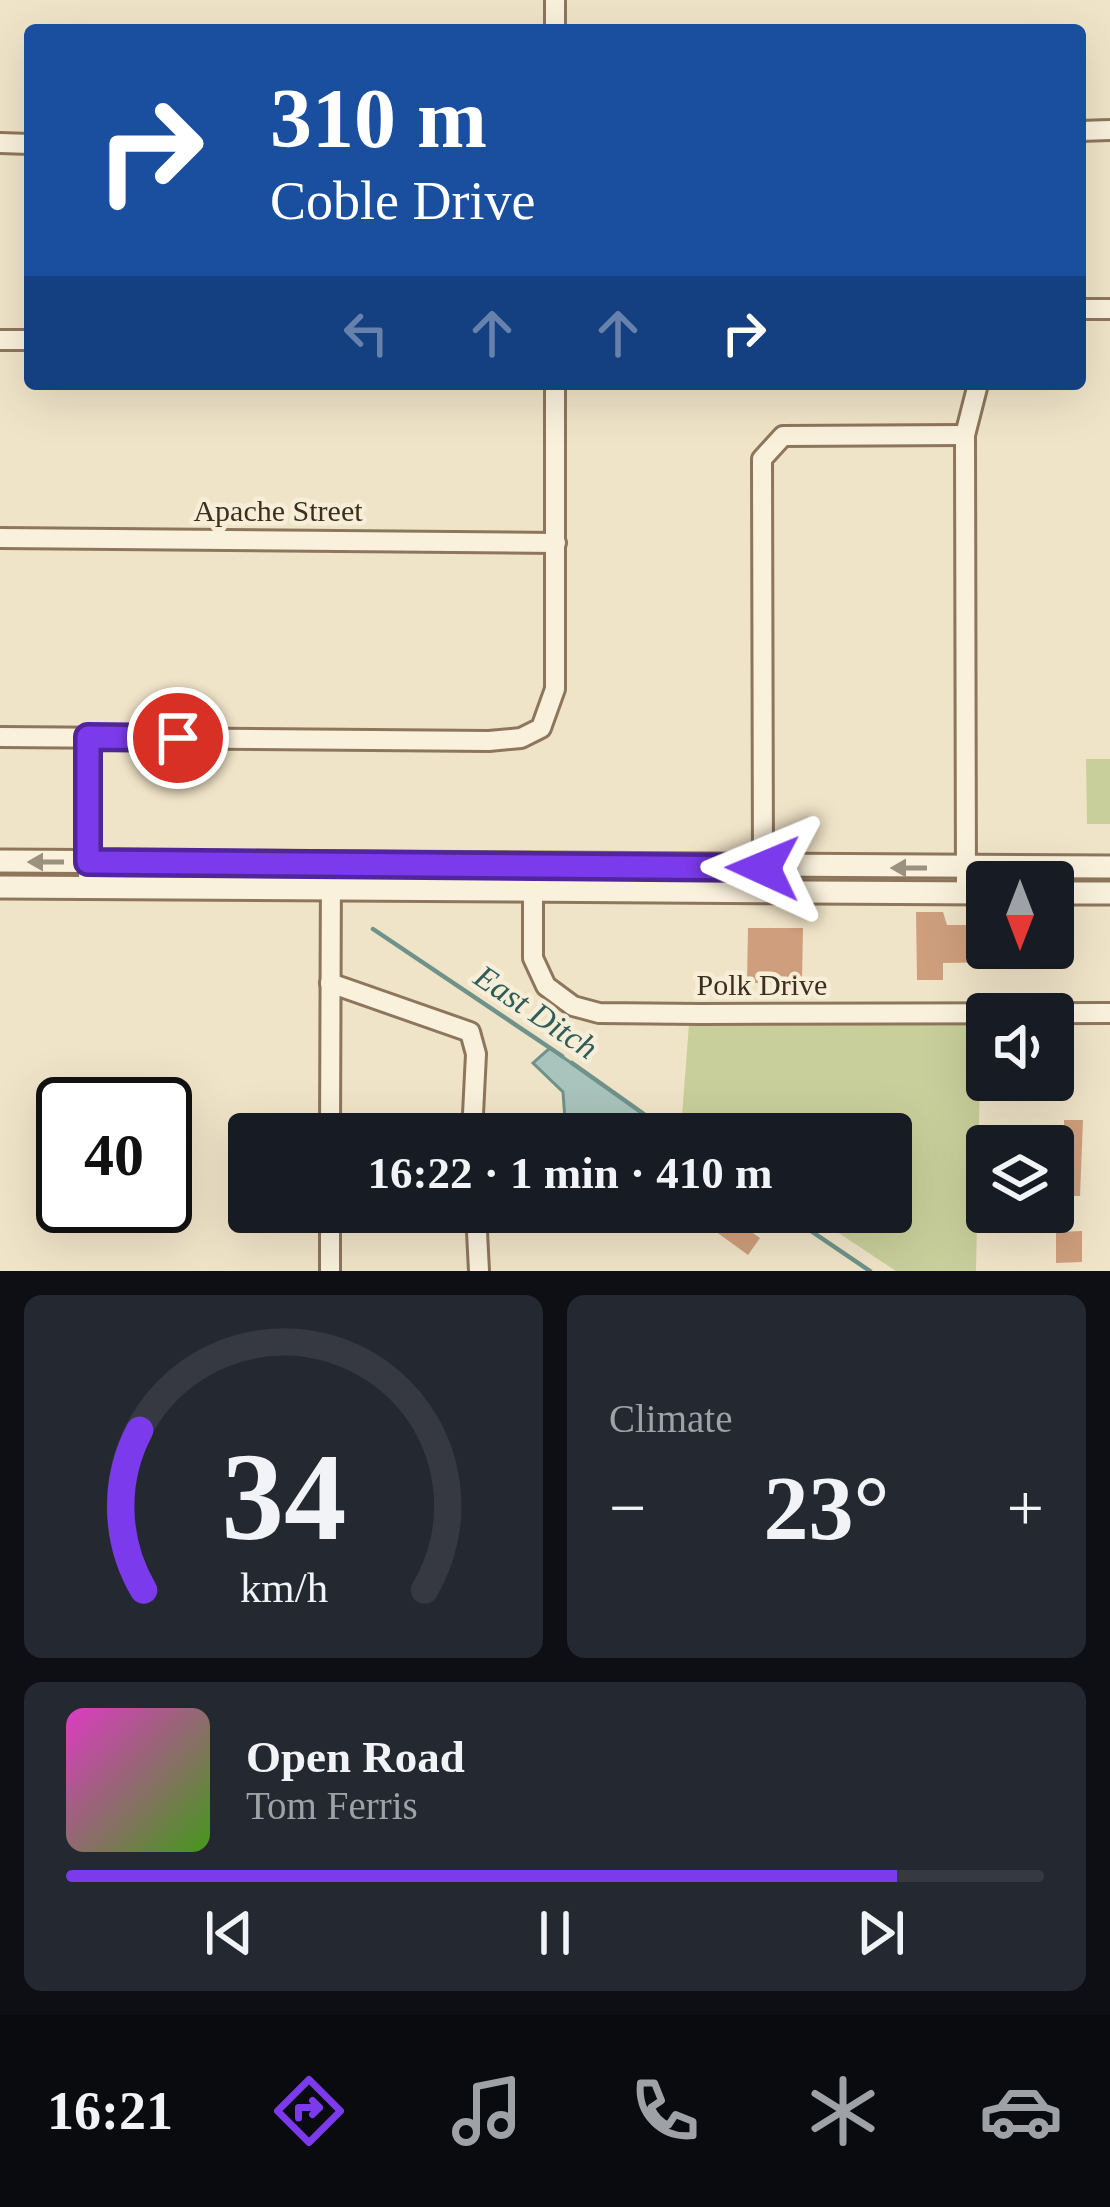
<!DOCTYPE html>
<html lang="en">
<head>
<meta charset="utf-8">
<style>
	:root { --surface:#171b24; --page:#242831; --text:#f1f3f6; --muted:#9ea1a6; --line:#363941; --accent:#7c3aed }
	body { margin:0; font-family:"Times New Roman",serif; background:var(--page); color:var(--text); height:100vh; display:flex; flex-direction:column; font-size:45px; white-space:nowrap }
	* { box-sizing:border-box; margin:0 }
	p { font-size:39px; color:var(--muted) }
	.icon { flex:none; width:66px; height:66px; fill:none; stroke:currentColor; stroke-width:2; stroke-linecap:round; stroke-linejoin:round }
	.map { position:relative; height:1271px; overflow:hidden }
	.panel { display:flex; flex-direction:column; gap:24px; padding:24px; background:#0d0f14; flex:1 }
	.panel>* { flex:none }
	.guide { position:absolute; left:24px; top:24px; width:1062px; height:366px; border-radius:12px; box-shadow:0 12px 48px #0002; background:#1a4fa0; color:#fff; overflow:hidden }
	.needle { width:78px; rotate:180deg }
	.tools { position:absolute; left:966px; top:861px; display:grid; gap:24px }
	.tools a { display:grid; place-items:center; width:108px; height:108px; border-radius:12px; background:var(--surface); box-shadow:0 12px 48px #0002; font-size:60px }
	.speed { position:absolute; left:36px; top:1077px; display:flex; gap:24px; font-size:60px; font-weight:700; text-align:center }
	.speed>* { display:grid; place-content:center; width:156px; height:156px; border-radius:50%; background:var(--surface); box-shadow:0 12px 48px #0002; line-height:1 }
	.speed .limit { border:6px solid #111; border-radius:18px; background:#fff; color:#111 }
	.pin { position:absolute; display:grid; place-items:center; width:102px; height:102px; color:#fff; margin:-51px; border:6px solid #fff; border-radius:50%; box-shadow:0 3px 12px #0007 }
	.me { position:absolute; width:132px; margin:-66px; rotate:271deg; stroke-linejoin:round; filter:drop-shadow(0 0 9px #0008) }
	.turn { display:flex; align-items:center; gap:42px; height:252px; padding:0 48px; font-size:54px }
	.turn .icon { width:156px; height:156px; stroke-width:2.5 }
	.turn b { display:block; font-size:84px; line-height:102px }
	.lanes { display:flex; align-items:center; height:114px; padding:0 48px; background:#0003; justify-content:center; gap:60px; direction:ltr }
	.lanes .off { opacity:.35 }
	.big { font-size:90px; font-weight:700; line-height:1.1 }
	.panel .card { flex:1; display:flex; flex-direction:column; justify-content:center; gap:18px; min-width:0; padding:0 42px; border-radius:18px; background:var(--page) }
	.panel .dial { align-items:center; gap:0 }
	.dial svg { height:312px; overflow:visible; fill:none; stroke:var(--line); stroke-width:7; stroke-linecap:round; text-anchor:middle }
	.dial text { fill:var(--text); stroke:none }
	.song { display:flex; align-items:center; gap:36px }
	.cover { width:144px; height:144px; border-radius:18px; background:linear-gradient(135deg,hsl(310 70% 55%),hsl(100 70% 35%)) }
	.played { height:12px; border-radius:6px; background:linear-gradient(90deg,var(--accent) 85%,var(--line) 85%) }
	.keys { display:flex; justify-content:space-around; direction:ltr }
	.heat { display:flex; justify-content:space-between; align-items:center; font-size:66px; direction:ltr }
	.panel .tiles { flex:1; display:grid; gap:24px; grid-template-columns:1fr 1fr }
	.card:last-child { grid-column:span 2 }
	.trip { position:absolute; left:228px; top:1113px; width:684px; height:120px; border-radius:12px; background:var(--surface); box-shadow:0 12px 48px #0002; font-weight:700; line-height:120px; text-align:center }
	.menu { display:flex; height:192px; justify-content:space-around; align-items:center; background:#090b0e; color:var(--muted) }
	.menu .icon { width:84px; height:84px }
	.menu .active { color:var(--accent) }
	.menu b { font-size:54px; color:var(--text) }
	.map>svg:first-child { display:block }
	.green { fill:#c9cf9b }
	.water { fill:#a9c4bc; stroke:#6f938a; stroke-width:3 }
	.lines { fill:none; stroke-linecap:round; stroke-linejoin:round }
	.stream { stroke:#6f938a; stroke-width:4.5 }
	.building { fill:#cf9f7d }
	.minor-casing { stroke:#8d765c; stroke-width:24 }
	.tertiary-casing { stroke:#8d765c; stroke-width:27 }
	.minor { stroke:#faf1dc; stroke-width:18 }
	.tertiary { stroke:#faf1dc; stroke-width:21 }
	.oneway { fill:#9c907e }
	.route-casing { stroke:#51269a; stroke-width:30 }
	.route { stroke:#7c3aed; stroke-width:21 }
	.labels { text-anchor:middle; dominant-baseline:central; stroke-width:9; stroke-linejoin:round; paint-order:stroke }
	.street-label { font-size:30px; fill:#3d2e20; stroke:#f7eed8 }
	.water-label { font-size:33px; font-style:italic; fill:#2f5d5a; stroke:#f7eed8 }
</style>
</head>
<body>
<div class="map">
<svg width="1110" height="1271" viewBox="0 0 1110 1271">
	<rect width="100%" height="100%" fill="#f0e4c8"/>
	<!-- green -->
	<g class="green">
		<polygon points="1086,759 1110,759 1110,824 1087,824"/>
		<polygon points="981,1022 976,1271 896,1271 807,1212 891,1212 891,1134 689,1134 681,1129 689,1024"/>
	</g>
	<!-- water -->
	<polygon class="water" points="550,1048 652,1120 644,1134 566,1134 563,1092 533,1063"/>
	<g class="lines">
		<!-- stream -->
		<g class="stream">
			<polyline points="373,929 562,1056"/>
			<polyline points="572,1063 672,1134"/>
			<polyline points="783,1212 870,1271"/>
		</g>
	</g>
	<!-- building -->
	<g class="building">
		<polygon points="916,912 943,912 947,925 968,925 968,939 987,939 987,948 1008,948 1008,962 943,963 943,980 917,980"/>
		<polygon points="748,928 803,928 802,983 747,983"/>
		<polygon points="1064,1120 1083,1120 1080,1196 1053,1196 1053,1177 1065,1177"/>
		<polygon points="712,1212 723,1212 760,1238 748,1255 704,1223"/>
		<polygon points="1082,1231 1082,1262 1056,1263 1056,1232"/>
	</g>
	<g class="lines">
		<!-- minor casing -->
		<g class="minor-casing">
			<g id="minor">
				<polyline points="555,0 555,30"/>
				<polyline points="1080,131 1110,130"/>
				<polyline points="0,143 30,144"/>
				<polyline points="1080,309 1110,309"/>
				<polyline points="0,340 30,340"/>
				<polyline points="0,538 556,543"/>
				<polyline points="0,737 489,741 521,738 541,728 555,689 555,384"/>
				<polyline points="533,866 533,958 546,986 573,1006 599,1013 701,1014 1110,1013"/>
				<polyline points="763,868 762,459 783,436 965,435"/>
				<polyline points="88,888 89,737"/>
				<polyline points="966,893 965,435 978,384"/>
				<polyline points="330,983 470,1032 476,1054 472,1134"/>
				<polyline points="330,1134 331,865"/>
				<polyline points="330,1212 330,1271"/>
				<polyline points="476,1212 479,1271"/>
			</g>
		</g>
		<!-- tertiary casing -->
		<g class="tertiary-casing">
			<g id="tertiary">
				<polyline points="0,861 1110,867"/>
				<polyline points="0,887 987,893"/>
				<polyline points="1053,893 1110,893"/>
			</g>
		</g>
		<!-- minor -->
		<use href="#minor" class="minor"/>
		<!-- tertiary -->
		<use href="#tertiary" class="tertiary"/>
	</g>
	<!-- one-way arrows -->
	<defs><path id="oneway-solid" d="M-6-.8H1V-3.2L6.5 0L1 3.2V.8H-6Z" transform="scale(3)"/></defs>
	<g class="oneway">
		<use href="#oneway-solid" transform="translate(46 862) rotate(-180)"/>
		<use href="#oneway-solid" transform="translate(909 868) rotate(180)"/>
	</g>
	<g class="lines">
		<!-- route casing -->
		<g class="route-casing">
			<polyline id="route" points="178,738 88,737 88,862 763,868"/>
		</g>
		<!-- route -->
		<use href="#route" class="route"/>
	</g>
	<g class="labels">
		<!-- street labels -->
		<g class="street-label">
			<text x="278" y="510">Apache Street</text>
			<text x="762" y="984">Polk Drive</text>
		</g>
		<!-- water labels -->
		<g class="water-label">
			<text transform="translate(536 1012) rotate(34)">East Ditch</text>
		</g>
	</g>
</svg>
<div class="tools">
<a><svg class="needle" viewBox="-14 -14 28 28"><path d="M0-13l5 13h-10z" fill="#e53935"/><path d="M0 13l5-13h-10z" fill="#9ea1a6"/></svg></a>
<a><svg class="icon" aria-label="sound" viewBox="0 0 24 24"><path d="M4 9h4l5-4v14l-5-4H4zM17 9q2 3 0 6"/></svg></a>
<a><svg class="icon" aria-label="layers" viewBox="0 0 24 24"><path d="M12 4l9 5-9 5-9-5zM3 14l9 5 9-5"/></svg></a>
</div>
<div class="speed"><div class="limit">40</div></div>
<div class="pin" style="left:178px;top:738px;background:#d93025"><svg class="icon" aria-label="arrive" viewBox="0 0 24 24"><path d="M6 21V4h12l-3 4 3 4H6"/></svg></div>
<svg class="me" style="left:763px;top:868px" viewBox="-20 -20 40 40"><path d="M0-17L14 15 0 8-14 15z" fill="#7c3aed" stroke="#fff" stroke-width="4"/></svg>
<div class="trip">16:22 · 1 min · 410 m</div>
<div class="guide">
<div class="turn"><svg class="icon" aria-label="right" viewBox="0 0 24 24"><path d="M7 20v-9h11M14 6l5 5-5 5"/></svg><div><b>310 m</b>Coble Drive</div></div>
<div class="lanes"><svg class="icon off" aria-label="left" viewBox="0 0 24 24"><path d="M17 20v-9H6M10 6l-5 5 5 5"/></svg><svg class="icon off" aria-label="ahead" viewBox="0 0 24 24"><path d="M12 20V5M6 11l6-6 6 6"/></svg><svg class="icon off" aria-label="ahead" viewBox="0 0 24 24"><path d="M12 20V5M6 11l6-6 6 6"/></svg><svg class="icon" aria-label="right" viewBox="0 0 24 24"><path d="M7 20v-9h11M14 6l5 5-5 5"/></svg></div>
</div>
</div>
<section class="panel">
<div class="tiles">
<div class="card dial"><svg viewBox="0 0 100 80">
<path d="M14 69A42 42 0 1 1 86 69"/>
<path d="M14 69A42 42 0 0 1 13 28" stroke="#7c3aed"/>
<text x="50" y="56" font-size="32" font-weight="700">34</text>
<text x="50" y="72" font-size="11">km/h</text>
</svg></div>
<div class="card"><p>Climate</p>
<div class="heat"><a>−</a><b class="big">23°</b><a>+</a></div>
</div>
<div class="card">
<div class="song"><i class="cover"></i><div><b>Open Road</b><p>Tom Ferris</p></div></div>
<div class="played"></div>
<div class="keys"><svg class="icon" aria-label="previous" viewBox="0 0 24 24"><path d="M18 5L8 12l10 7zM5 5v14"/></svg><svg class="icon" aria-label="pause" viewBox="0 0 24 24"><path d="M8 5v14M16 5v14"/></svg><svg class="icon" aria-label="next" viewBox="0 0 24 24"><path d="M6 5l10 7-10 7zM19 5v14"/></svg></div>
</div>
</div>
</section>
<nav class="menu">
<b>16:21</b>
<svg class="icon active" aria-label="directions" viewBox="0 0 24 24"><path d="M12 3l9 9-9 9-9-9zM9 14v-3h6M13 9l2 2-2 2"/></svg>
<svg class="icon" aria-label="music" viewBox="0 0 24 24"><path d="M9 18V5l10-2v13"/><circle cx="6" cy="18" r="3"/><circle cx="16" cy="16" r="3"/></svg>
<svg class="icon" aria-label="phone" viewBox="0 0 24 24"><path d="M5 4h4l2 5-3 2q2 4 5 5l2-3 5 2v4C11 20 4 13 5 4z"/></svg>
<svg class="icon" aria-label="climate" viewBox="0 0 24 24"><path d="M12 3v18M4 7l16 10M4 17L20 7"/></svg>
<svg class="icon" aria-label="car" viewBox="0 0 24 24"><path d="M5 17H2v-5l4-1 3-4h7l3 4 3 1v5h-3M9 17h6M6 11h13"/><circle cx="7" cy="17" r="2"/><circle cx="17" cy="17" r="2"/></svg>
</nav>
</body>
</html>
